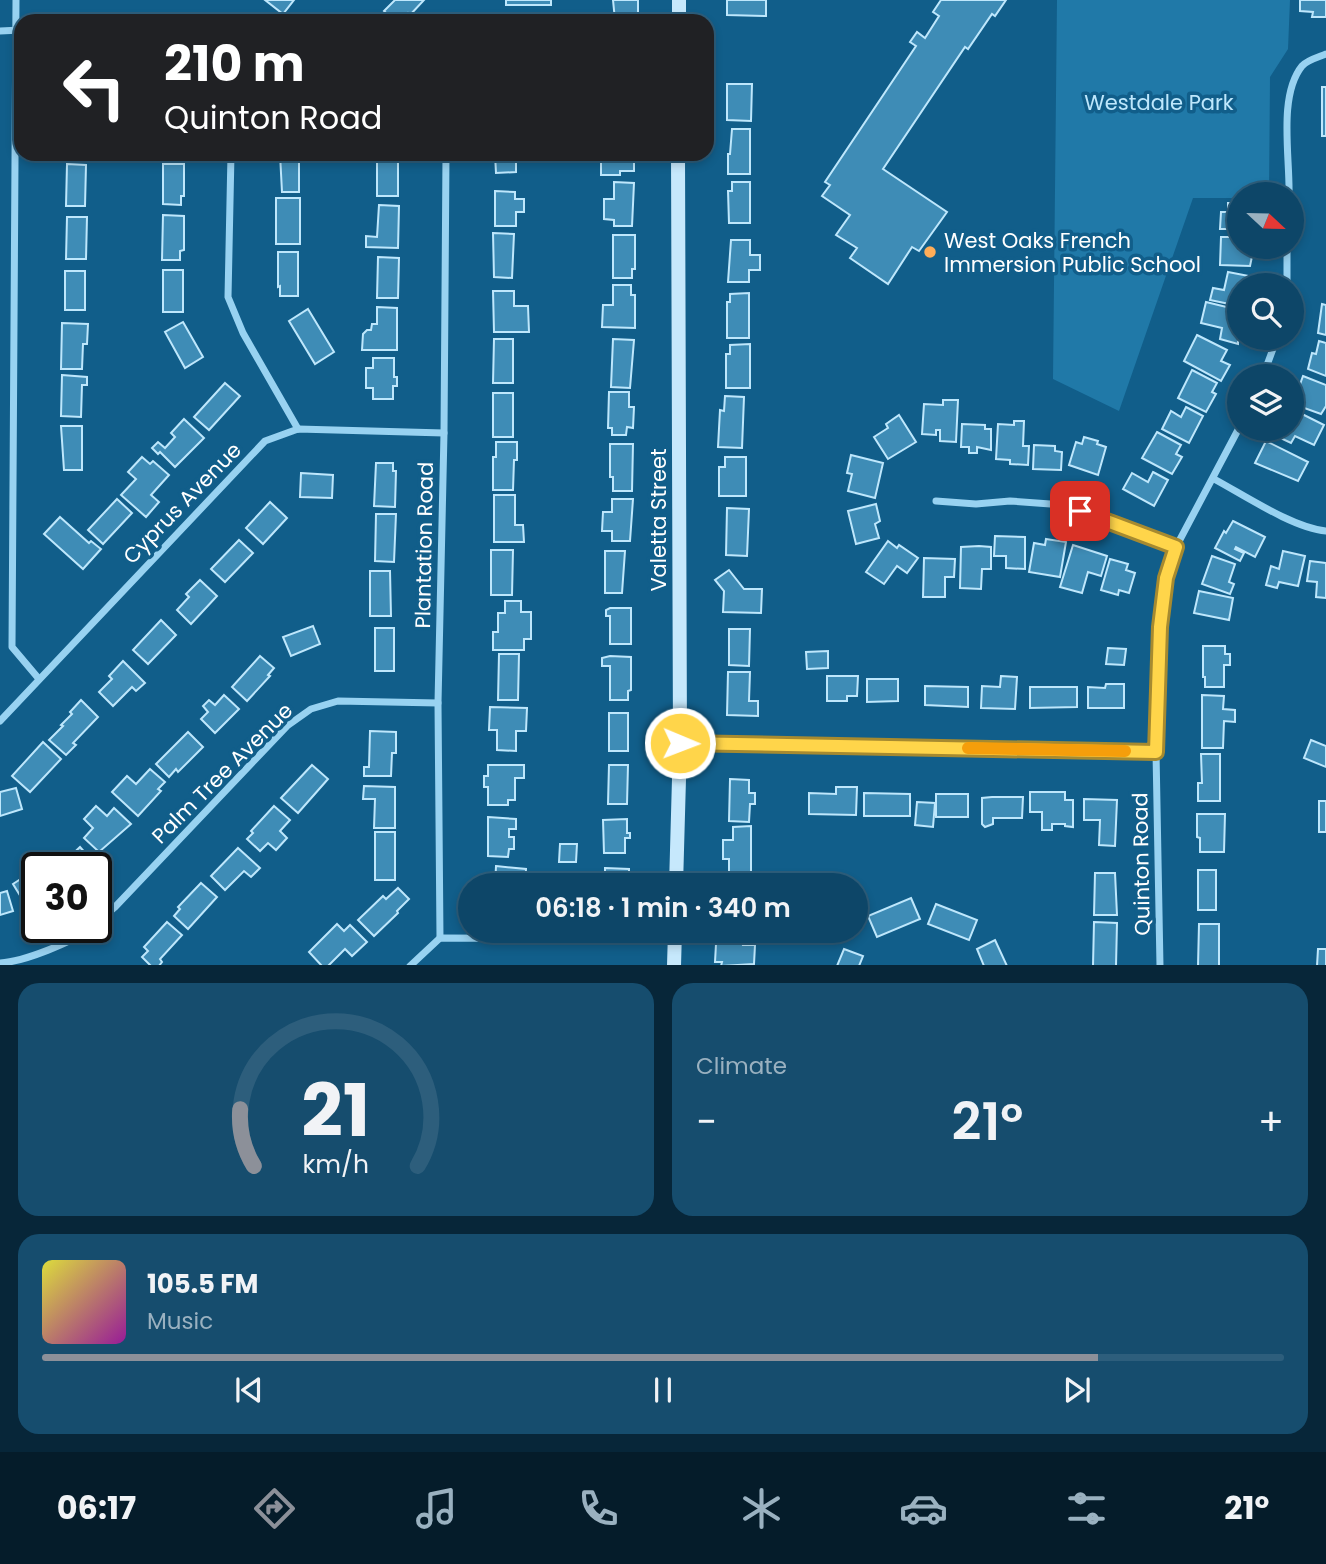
<!DOCTYPE html>
<html lang="en">
<head>
<meta charset="utf-8">
<style>
	:root { --surface:#0d4668; --page:#164d6e; --text:#f1f3f6; --muted:#9ab1c0; --line:#2d5e7c; --accent:#8c9099 }
	body { margin:0; font-family:Poppins,sans-serif; background:var(--page); color:var(--text); height:100vh; display:flex; flex-direction:column; font-size:26px; white-space:nowrap }
	* { box-sizing:border-box; margin:0 }
	p { font-size:23px; color:var(--muted) }
	.icon { flex:none; width:38px; height:38px; fill:none; stroke:currentColor; stroke-width:2; stroke-linecap:round; stroke-linejoin:round }
	.map { position:relative; height:965px; overflow:hidden }
	.details { display:flex; flex-direction:column; gap:18px; padding:18px; background:#072639; flex:1 }
	.details>* { flex:none }
	.hud { position:absolute; left:14px; top:14px; width:700px; height:147px; border-radius:21px; box-shadow:0 4px 10px #0003,0 0 0 2px var(--line); background:#202124; color:#fff; overflow:hidden }
	.needle { width:46px; rotate:112deg }
	.buttons { position:absolute; left:1227px; top:182px; display:grid; gap:14px }
	.buttons a { display:grid; place-items:center; width:77px; height:77px; border-radius:50%; background:var(--surface); box-shadow:0 4px 10px #0003,0 0 0 2px var(--line); font-size:35px }
	.speed { position:absolute; left:21px; top:852px; display:flex; gap:14px; font-size:35px; font-weight:700; text-align:center }
	.speed>* { display:grid; place-content:center; width:91px; height:91px; border-radius:50%; background:var(--surface); box-shadow:0 4px 10px #0003,0 0 0 2px var(--line); line-height:1 }
	.speed .limit { border:4px solid #111; border-radius:10px; background:#fff; color:#111 }
	.pin { position:absolute; display:grid; place-items:center; width:60px; height:60px; color:#fff; margin:-30px; border-radius:14px; box-shadow:0 4px 10px #0006 }
	.me { position:absolute; width:77px; margin:-38px; rotate:91deg; stroke-linejoin:round; filter:drop-shadow(0 0 5px #0008) }
	.turn { display:flex; align-items:center; gap:24px; height:147px; padding:0 35px; font-size:32px }
	.turn .icon { width:91px; height:91px; stroke-width:2.5 }
	.turn b { display:block; font-size:49px; line-height:60px }
	.big { font-size:52px; font-weight:600; line-height:1.1 }
	.details .tile { flex:1; display:flex; flex-direction:column; justify-content:center; gap:10px; min-width:0; padding:0 24px; border-radius:21px; background:var(--page) }
	.details .dial { align-items:center; gap:0 }
	.dial svg { height:182px; overflow:visible; fill:none; stroke:var(--line); stroke-width:7; stroke-linecap:round; text-anchor:middle }
	.dial text { fill:var(--text); stroke:none }
	.song { display:flex; align-items:center; gap:21px }
	.cover { width:84px; height:84px; border-radius:10px; background:linear-gradient(135deg,hsl(60 70% 55%),hsl(300 70% 35%)) }
	.played { height:7px; border-radius:4px; background:linear-gradient(90deg,var(--accent) 85%,var(--line) 85%) }
	.keys { display:flex; justify-content:space-around; direction:ltr }
	.heat { display:flex; justify-content:space-between; align-items:center; font-size:38px; direction:ltr }
	.details .tiles { flex:1; display:grid; gap:18px; grid-template-columns:1fr 1fr }
	.tile:last-child { grid-column:span 2 }
	.trip { position:absolute; left:458px; top:873px; width:410px; height:70px; border-radius:35px; background:var(--surface); box-shadow:0 4px 10px #0003,0 0 0 2px var(--line); font-weight:600; line-height:70px; text-align:center }
	.tabs { display:flex; height:112px; justify-content:space-around; align-items:center; background:#051c2a; color:var(--muted) }
	.tabs .icon { width:49px; height:49px }
	.tabs .active { color:var(--accent) }
	.tabs b { font-size:32px; color:var(--text) }
	.map>svg:first-child { display:block }
	.green { fill:#2079a8 }
	.building { fill:#3e8cb6; stroke:#bee7fc; stroke-width:2 }
	.lines { fill:none; stroke-linecap:round; stroke-linejoin:round }
	.street { stroke:#98d2f1; stroke-width:7 }
	.secondary { stroke:#c6e8fc; stroke-width:14 }
	.route-casing { stroke:#a68a30; stroke-width:18 }
	.route { stroke:#ffd54a; stroke-width:12 }
	.slow { stroke:#f59e0b; stroke-width:12 }
	.poi-dot { fill:#ffad58; stroke:#115e8a; stroke-width:2.5 }
	.labels { text-anchor:middle; dominant-baseline:central; stroke-width:7; stroke-linejoin:round; paint-order:stroke }
	.park-label { font-size:21px; fill:#bee7fc; stroke:#115e8a }
	.poi-label { font-size:21px; fill:#fff; stroke:#115e8a; text-anchor:start }
	.street-label { font-size:21px; fill:#fff; stroke:#115e8a }
</style>
</head>
<body>
<div class="map">
<svg width="1326" height="966" viewBox="0 0 1326 966">
	<rect width="100%" height="100%" fill="#115e8a"/>
	<!-- green -->
	<polygon class="green" points="1057,0 1290,0 1288,49 1270,77 1269,194 1239,194 1239,198 1193,198 1119,411 1053,379"/>
	<!-- building -->
	<g class="building">
		<polygon points="265,0 294,0 283,14"/>
		<polygon points="395,0 424,0 410,15 408,13 401,21 395,21 384,11"/>
		<rect x="506" y="0" width="45" height="5"/>
		<polygon points="613,0 638,0 638,21 615,20"/>
		<polygon points="727,0 766,0 766,16 727,15"/>
		<polygon points="941,0 1006,0 995,16 992,14 968,49 965,47 883,169 947,212 919,251 912,247 888,284 850,258 857,248 836,235 850,215 822,196 830,185 825,182 916,46 910,42 917,32 925,38 939,16 933,12"/>
		<polygon points="1300,0 1326,0 1326,17 1312,17 1313,12 1300,11"/>
		<polygon points="727,84 752,84 751,121 727,120"/>
		<rect x="1322" y="87" width="4" height="49"/>
		<polygon points="732,129 750,129 750,174 728,174 728,154 730,154"/>
		<polygon points="280,154 299,154 299,192 282,192"/>
		<polygon points="495,154 516,154 516,172 496,173"/>
		<polygon points="613,154 634,154 634,171 620,171 620,175 601,175 601,157 613,158"/>
		<rect x="377" y="155" width="21" height="41"/>
		<polygon points="67,164 86,165 85,206 66,206"/>
		<polygon points="163,164 184,164 184,196 181,196 181,205 163,204"/>
		<polygon points="614,182 634,183 632,226 614,226 614,220 604,219 604,199 614,199"/>
		<polygon points="732,182 750,182 750,223 729,223 728,191 732,191"/>
		<polygon points="495,191 515,192 515,199 524,199 524,212 516,212 516,226 495,226"/>
		<rect x="276" y="198" width="24" height="46"/>
		<polygon points="1228,203 1239,203 1239,229 1220,229 1221,212 1228,212"/>
		<polygon points="379,205 399,206 398,248 366,247 366,236 377,237"/>
		<polygon points="163,215 184,216 184,250 180,251 180,260 162,260"/>
		<polygon points="67,217 87,217 86,259 66,259"/>
		<polygon points="493,233 514,234 512,278 494,277"/>
		<polygon points="613,235 635,235 635,269 632,269 632,278 613,278"/>
		<polygon points="1221,237 1239,237 1239,247 1254,247 1250,266 1220,265"/>
		<polygon points="731,240 750,240 750,255 760,255 760,270 749,270 749,282 728,282"/>
		<polygon points="278,252 298,252 298,296 280,296 280,286 278,287"/>
		<polygon points="378,257 399,258 398,298 377,298"/>
		<rect x="163" y="270" width="20" height="42"/>
		<rect x="65" y="271" width="20" height="39"/>
		<polygon points="1228,272 1254,277 1252,285 1239,285 1239,306 1210,300 1213,288 1224,290"/>
		<polygon points="613,285 631,285 631,295 635,295 635,328 602,327 603,305 613,305"/>
		<polygon points="493,291 514,291 514,306 528,306 529,332 494,332"/>
		<polygon points="749,293 749,338 727,338 727,302 730,302 730,294"/>
		<polygon points="1206,302 1239,310 1238,344 1220,339 1222,328 1201,323"/>
		<polygon points="1322,304 1326,305 1326,335 1318,333"/>
		<polygon points="377,307 397,308 397,350 362,350 363,334 367,330 371,330 372,324 377,324"/>
		<polygon points="308,309 334,352 315,364 289,321"/>
		<polygon points="183,322 203,357 185,368 165,332"/>
		<polygon points="62,323 88,324 87,344 83,344 82,369 61,369"/>
		<polygon points="1197,335 1227,350 1221,361 1230,365 1221,381 1184,361"/>
		<polygon points="494,339 513,339 513,383 493,383"/>
		<polygon points="613,339 634,340 630,388 611,387"/>
		<polygon points="1319,341 1326,343 1326,376 1308,369 1312,353 1316,354"/>
		<polygon points="750,344 750,388 726,388 726,354 730,354 730,345"/>
		<polygon points="373,358 394,358 394,377 397,377 397,386 393,386 393,399 373,399 373,388 366,388 366,368 373,368"/>
		<polygon points="1192,370 1217,383 1212,392 1216,394 1206,412 1178,398"/>
		<polygon points="62,375 87,377 87,385 82,385 81,417 61,416"/>
		<polygon points="1303,376 1326,385 1326,406 1321,414 1293,404"/>
		<polygon points="225,383 240,396 209,430 194,417"/>
		<polygon points="609,392 629,392 629,407 634,407 633,428 627,427 626,435 612,435 612,428 608,428"/>
		<rect x="493" y="393" width="20" height="44"/>
		<polygon points="725,396 744,397 742,448 718,447 720,410 724,411"/>
		<polygon points="943,400 958,400 956,442 940,441 940,430 936,430 936,435 922,434 924,404 943,405"/>
		<polygon points="1186,407 1203,416 1189,443 1162,429 1171,411 1181,417"/>
		<polygon points="1292,409 1324,425 1314,445 1295,436 1291,443 1274,435 1278,429 1292,429"/>
		<polygon points="899,415 916,442 888,459 874,437 888,428 886,424"/>
		<polygon points="184,419 204,438 175,467 160,452 158,454 152,448 158,442 165,448 175,437 171,433"/>
		<polygon points="1014,421 1024,421 1023,446 1029,446 1028,465 1010,464 1010,460 996,459 998,424 1014,425"/>
		<polygon points="962,424 985,425 985,429 991,429 991,450 977,447 977,453 969,453 969,447 961,447"/>
		<polygon points="61,426 82,426 82,470 64,470"/>
		<polygon points="1157,432 1181,445 1176,454 1182,457 1172,474 1142,458"/>
		<polygon points="1084,437 1098,441 1097,444 1106,447 1098,475 1069,465 1076,442 1082,444"/>
		<polygon points="1266,441 1308,462 1298,481 1255,463"/>
		<polygon points="496,442 517,442 517,460 514,460 513,490 493,490 493,457 496,457"/>
		<polygon points="610,444 633,444 632,491 613,491 613,477 610,477"/>
		<polygon points="1034,445 1055,446 1055,451 1062,452 1061,470 1033,469"/>
		<polygon points="851,455 883,463 875,498 848,491 852,474 847,473"/>
		<polygon points="142,457 150,464 153,461 169,475 151,495 159,502 146,517 121,495 136,479 128,472"/>
		<polygon points="725,457 746,457 746,496 719,496 719,467 725,467"/>
		<polygon points="376,463 393,463 393,471 396,471 395,507 374,506"/>
		<polygon points="1153,472 1168,480 1154,506 1123,489 1132,473 1148,482"/>
		<polygon points="301,473 333,475 332,498 300,497"/>
		<polygon points="494,495 515,495 515,525 523,525 524,542 494,542"/>
		<polygon points="117,499 132,513 103,544 88,530"/>
		<polygon points="612,499 633,499 630,541 612,541 612,531 602,531 603,512 612,512"/>
		<polygon points="270,502 287,518 263,544 246,528"/>
		<polygon points="876,504 880,521 875,524 879,538 856,544 848,511"/>
		<polygon points="727,508 749,509 747,556 726,555"/>
		<polygon points="376,514 396,514 394,562 375,561"/>
		<polygon points="60,517 89,543 91,541 101,549 83,569 44,534"/>
		<polygon points="1233,521 1265,537 1255,557 1236,547 1235,549 1244,553 1240,561 1215,548 1224,531 1226,533"/>
		<polygon points="995,536 1025,537 1025,569 1006,568 1006,556 994,556"/>
		<polygon points="1046,539 1066,542 1060,577 1029,572 1034,543 1045,545"/>
		<polygon points="239,540 253,553 225,582 211,569"/>
		<polygon points="888,541 897,548 899,545 918,558 907,573 897,566 884,584 866,572"/>
		<polygon points="1073,545 1107,556 1101,576 1088,572 1082,593 1060,587"/>
		<polygon points="979,546 991,547 991,569 982,569 981,589 960,588 961,547"/>
		<polygon points="491,550 513,550 512,595 491,595"/>
		<polygon points="605,551 625,551 622,593 605,593"/>
		<polygon points="1283,551 1305,556 1298,586 1279,582 1277,588 1266,585 1271,566 1279,569"/>
		<polygon points="1212,556 1235,564 1229,582 1234,584 1230,594 1202,584"/>
		<polygon points="924,558 955,559 954,577 945,577 945,597 923,597"/>
		<polygon points="1110,559 1128,564 1126,570 1135,573 1129,593 1119,590 1118,595 1101,590"/>
		<polygon points="1310,561 1326,563 1326,598 1316,597 1317,582 1307,581"/>
		<polygon points="729,570 744,589 762,589 761,613 723,612 724,591 715,580"/>
		<polygon points="370,571 390,571 391,616 370,616"/>
		<polygon points="200,580 217,596 191,624 177,610 189,597 186,594"/>
		<polygon points="1199,591 1233,598 1229,620 1194,613"/>
		<polygon points="505,601 521,601 521,612 531,612 531,639 524,639 524,650 493,650 493,632 498,632 498,613 505,613"/>
		<polygon points="610,608 631,608 631,644 610,644 610,616 606,616 606,610"/>
		<polygon points="161,620 176,635 148,664 133,650"/>
		<polygon points="313,626 320,644 291,656 283,637"/>
		<rect x="375" y="628" width="19" height="43"/>
		<polygon points="729,629 750,629 749,666 729,665"/>
		<polygon points="1203,646 1225,646 1225,654 1230,654 1230,665 1224,665 1224,687 1205,687 1205,677 1203,677"/>
		<polygon points="1108,648 1126,649 1124,665 1106,664"/>
		<polygon points="828,651 828,668 807,669 806,652"/>
		<polygon points="499,654 519,654 518,700 498,700"/>
		<polygon points="260,656 274,668 268,675 270,676 247,701 232,687"/>
		<polygon points="610,656 631,657 631,690 628,691 628,700 610,700 610,666 602,666 602,658"/>
		<polygon points="123,661 145,683 136,691 132,687 113,706 99,692 112,679 109,676"/>
		<polygon points="728,672 750,672 749,701 758,701 758,716 727,715"/>
		<polygon points="827,676 858,676 857,696 847,696 847,701 827,701"/>
		<polygon points="1001,676 1017,677 1015,709 981,708 982,686 1000,687"/>
		<polygon points="867,679 898,679 898,701 867,702"/>
		<polygon points="1106,684 1124,684 1124,708 1088,708 1088,687 1105,688"/>
		<polygon points="925,686 968,687 968,707 925,705"/>
		<polygon points="1030,687 1077,687 1077,707 1030,708"/>
		<polygon points="224,695 239,709 215,733 201,719 208,712 203,706 209,700 215,705"/>
		<polygon points="1202,695 1224,696 1223,709 1235,710 1235,722 1224,721 1223,748 1202,748"/>
		<polygon points="81,700 98,717 73,743 76,745 66,755 49,740 63,726 61,725 72,714 70,712"/>
		<polygon points="490,707 527,708 526,731 516,731 516,751 497,750 497,730 489,730"/>
		<rect x="609" y="713" width="19" height="38"/>
		<polygon points="370,731 396,732 396,753 392,753 391,776 364,776 364,767 369,767"/>
		<polygon points="188,732 203,747 178,772 176,769 169,777 156,764"/>
		<polygon points="1311,740 1326,746 1326,767 1304,758"/>
		<polygon points="43,742 61,759 30,792 12,776"/>
		<polygon points="1201,754 1220,754 1220,801 1198,801 1198,783 1202,783"/>
		<polygon points="312,765 328,779 298,813 281,798"/>
		<polygon points="488,765 524,765 524,778 515,778 515,800 508,800 508,805 488,805 488,787 484,787 484,776 488,776"/>
		<polygon points="609,765 628,765 627,804 608,804"/>
		<polygon points="150,769 165,782 158,789 161,791 138,816 112,792 127,776 136,784"/>
		<polygon points="730,779 749,780 749,793 755,793 755,804 750,804 749,822 729,821"/>
		<polygon points="364,786 395,787 395,828 374,828 375,799 363,799"/>
		<polygon points="836,787 857,787 856,815 809,814 809,793 836,794"/>
		<polygon points="16,788 22,809 0,816 0,792"/>
		<polygon points="1030,792 1065,792 1065,800 1073,800 1073,827 1065,826 1065,824 1052,824 1052,830 1042,830 1042,812 1030,812"/>
		<polygon points="864,793 910,794 910,816 864,816"/>
		<rect x="936" y="794" width="32" height="23"/>
		<polygon points="992,797 1023,797 1022,818 993,818 993,824 985,827 982,824 982,798"/>
		<polygon points="1084,799 1117,800 1115,846 1099,845 1100,820 1084,820"/>
		<rect x="1319" y="801" width="7" height="31"/>
		<polygon points="917,802 935,803 933,827 915,825"/>
		<polygon points="96,806 107,816 114,808 131,824 99,852 84,838 93,828 84,819"/>
		<polygon points="274,806 290,820 280,831 287,838 276,850 268,843 260,851 247,839 253,833 251,831"/>
		<polygon points="1197,814 1225,814 1224,852 1200,852 1200,838 1197,837"/>
		<polygon points="488,817 516,819 516,829 509,829 509,837 514,837 514,849 509,849 508,857 488,856"/>
		<polygon points="627,819 627,833 630,833 630,838 625,838 625,853 604,853 603,820"/>
		<polygon points="751,826 751,876 729,877 729,859 723,859 723,840 733,840 733,827"/>
		<rect x="375" y="832" width="20" height="48"/>
		<polygon points="560,844 577,844 576,862 559,862"/>
		<polygon points="80,847 94,863 89,868 58,868"/>
		<polygon points="238,848 260,868 251,877 244,871 225,890 211,876"/>
		<polygon points="496,866 526,869 525,886 495,886"/>
		<polygon points="605,868 629,869 629,883 626,883 626,886 605,886 605,883 600,883 600,874 605,874"/>
		<rect x="1198" y="870" width="18" height="40"/>
		<polygon points="30,873 35,882 37,880 37,905 29,910 13,884"/>
		<polygon points="1095,873 1115,873 1117,915 1094,915"/>
		<polygon points="201,883 217,897 188,929 174,916 180,909 178,907"/>
		<polygon points="398,888 409,899 397,911 398,913 374,936 358,920 383,896 386,899"/>
		<polygon points="7,891 13,911 0,915 0,893"/>
		<polygon points="911,898 920,919 877,937 868,916"/>
		<polygon points="936,904 977,920 969,940 928,924"/>
		<polygon points="167,922 182,935 160,959 162,962 159,966 151,966 142,957 148,951 144,947"/>
		<polygon points="1094,922 1117,923 1116,966 1093,966"/>
		<polygon points="337,924 344,931 350,925 367,942 352,956 345,949 328,966 322,966 309,952"/>
		<polygon points="1199,924 1219,924 1219,966 1198,966"/>
		<polygon points="724,931 744,932 743,945 755,945 754,964 721,966 722,962 715,962 716,944 724,944"/>
		<polygon points="995,940 1007,966 984,966 977,949"/>
		<polygon points="844,949 863,956 859,966 837,966"/>
		<polygon points="1318,949 1326,949 1326,966 1317,966"/>
	</g>
	<g class="lines">
		<!-- street -->
		<g class="street">
			<polyline points="16,0 12,647 39,679"/>
			<polyline points="0,31 21,30"/>
			<polyline points="231,154 228,297 243,333 298,429"/>
			<path d="M1289 194C1290 157 1278 96 1302 66 1307 60 1319 57 1326 54"/>
			<polyline points="1287,285 1287,247"/>
			<polyline points="1263,376 1277,338"/>
			<path d="M1214 479C1244 495 1293 528 1326 531"/>
			<polyline points="936,501 976,504 1010,501 1064,505 1176,547"/>
			<polyline points="0,721 265,441 298,429 444,433"/>
			<polyline points="680,743 1156,752"/>
			<polyline points="96,923 115,907 287,726 311,709 338,701 438,703"/>
			<polyline points="440,938 438,703 444,433 446,154"/>
			<path d="M0 963C23 962 73 942 91 928"/>
			<polyline points="410,966 440,938 675,939"/>
			<polyline points="1160,966 1156,752 1160,627 1166,578 1176,547 1239,428"/>
		</g>
		<!-- secondary -->
		<g class="secondary">
			<polyline points="679,21 679,0"/>
			<polyline points="676,886 680,743 678,154"/>
			<polyline points="674,966 675,931"/>
		</g>
	</g>
	<g class="lines">
		<!-- route casing -->
		<g class="route-casing">
			<polyline id="route" points="680,743 1156,752 1160,627 1166,578 1176,547 1080,511"/>
		</g>
		<!-- route -->
		<use href="#route" class="route"/>
		<!-- slow -->
		<polyline class="slow" points="968,748 1125,751"/>
	</g>
	<!-- markers -->
	<circle class="poi-dot" cx="930" cy="252" r="7"/>
	<g class="labels">
		<!-- park labels -->
		<g class="park-label">
			<text x="1159" y="102">Westdale Park</text>
		</g>
		<!-- poi labels -->
		<g class="poi-label">
			<text x="944" y="240">West Oaks French<tspan x="944" dy="24">Immersion Public School</tspan></text>
		</g>
		<!-- street labels -->
		<g class="street-label">
			<text transform="translate(182 503) rotate(-46)">Cyprus Avenue</text>
			<text transform="translate(658 520) rotate(-90)">Valetta Street</text>
			<text transform="translate(424 545) rotate(-89)">Plantation Road</text>
			<text transform="translate(222 773) rotate(-45)">Palm Tree Avenue</text>
			<text transform="translate(1141 864) rotate(-91)">Quinton Road</text>
		</g>
	</g>
</svg>
<div class="buttons">
<a><svg class="needle" viewBox="-14 -14 28 28"><path d="M0-13l5 13h-10z" fill="#e53935"/><path d="M0 13l5-13h-10z" fill="#9ab1c0"/></svg></a>
<a><svg class="icon" aria-label="search" viewBox="0 0 24 24"><circle cx="10" cy="10" r="6"/><path d="M15 15l6 6"/></svg></a>
<a><svg class="icon" aria-label="layers" viewBox="0 0 24 24"><path d="M12 4l9 5-9 5-9-5zM3 14l9 5 9-5"/></svg></a>
</div>
<div class="speed"><div class="limit">30</div></div>
<div class="pin" style="left:1080px;top:511px;background:#d93025"><svg class="icon" aria-label="arrive" viewBox="0 0 24 24"><path d="M6 21V4h12l-3 4 3 4H6"/></svg></div>
<svg class="me" style="left:680px;top:743px" viewBox="-20 -20 40 40"><circle r="17" fill="#ffd54a" stroke="#fff" stroke-width="3"/><path d="M0-11L8 9 0 5-8 9z" fill="#fff"/></svg>
<div class="trip">06:18 · 1 min · 340 m</div>
<div class="hud">
<div class="turn"><svg class="icon" aria-label="left" viewBox="0 0 24 24"><path d="M17 20v-9H6M10 6l-5 5 5 5"/></svg><div><b>210 m</b>Quinton Road</div></div>
</div>
</div>
<section class="details">
<div class="tiles">
<div class="tile dial"><svg viewBox="0 0 100 80">
<path d="M14 69A42 42 0 1 1 86 69"/>
<path d="M14 69A42 42 0 0 1 8 44" stroke="#8c9099"/>
<text x="50" y="56" font-size="32" font-weight="700">21</text>
<text x="50" y="72" font-size="11">km/h</text>
</svg></div>
<div class="tile"><p>Climate</p>
<div class="heat"><a>−</a><b class="big">21°</b><a>+</a></div>
</div>
<div class="tile">
<div class="song"><i class="cover"></i><div><b>105.5 FM</b><p>Music</p></div></div>
<div class="played"></div>
<div class="keys"><svg class="icon" aria-label="previous" viewBox="0 0 24 24"><path d="M18 5L8 12l10 7zM5 5v14"/></svg><svg class="icon" aria-label="pause" viewBox="0 0 24 24"><path d="M8 5v14M16 5v14"/></svg><svg class="icon" aria-label="next" viewBox="0 0 24 24"><path d="M6 5l10 7-10 7zM19 5v14"/></svg></div>
</div>
</div>
</section>
<nav class="tabs">
<b>06:17</b>
<svg class="icon active" aria-label="directions" viewBox="0 0 24 24"><path d="M12 3l9 9-9 9-9-9zM9 14v-3h6M13 9l2 2-2 2"/></svg>
<svg class="icon" aria-label="music" viewBox="0 0 24 24"><path d="M9 18V5l10-2v13"/><circle cx="6" cy="18" r="3"/><circle cx="16" cy="16" r="3"/></svg>
<svg class="icon" aria-label="phone" viewBox="0 0 24 24"><path d="M5 4h4l2 5-3 2q2 4 5 5l2-3 5 2v4C11 20 4 13 5 4z"/></svg>
<svg class="icon" aria-label="climate" viewBox="0 0 24 24"><path d="M12 3v18M4 7l16 10M4 17L20 7"/></svg>
<svg class="icon" aria-label="car" viewBox="0 0 24 24"><path d="M5 17H2v-5l4-1 3-4h7l3 4 3 1v5h-3M9 17h6M6 11h13"/><circle cx="7" cy="17" r="2"/><circle cx="17" cy="17" r="2"/></svg>
<svg class="icon" aria-label="filters" viewBox="0 0 24 24"><path d="M4 7h16M4 17h16"/><circle cx="9" cy="7" r="2"/><circle cx="15" cy="17" r="2"/></svg>
<b>21°</b>
</nav>
</body>
</html>
